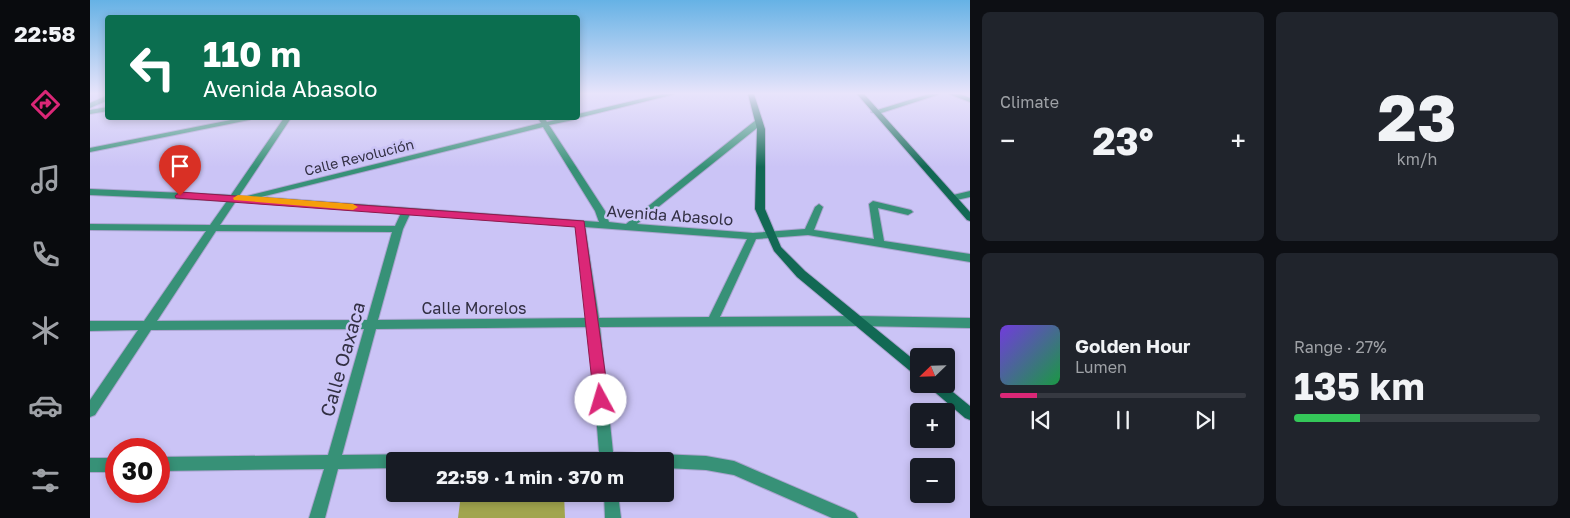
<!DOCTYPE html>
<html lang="en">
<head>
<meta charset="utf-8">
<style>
	:root { --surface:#171b24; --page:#20242c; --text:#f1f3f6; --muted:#9ea1a6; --line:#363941; --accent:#db2777 }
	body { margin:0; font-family:"Golos Text",sans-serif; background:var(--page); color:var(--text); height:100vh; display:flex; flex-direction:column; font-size:19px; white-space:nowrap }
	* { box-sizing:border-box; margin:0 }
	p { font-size:16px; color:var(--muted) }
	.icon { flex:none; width:28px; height:28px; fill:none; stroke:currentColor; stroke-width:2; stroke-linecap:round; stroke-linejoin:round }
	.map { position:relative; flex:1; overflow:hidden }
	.details { display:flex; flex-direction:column; gap:12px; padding:12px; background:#0d0f14; width:600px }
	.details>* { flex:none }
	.banner { position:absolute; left:15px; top:15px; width:475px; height:105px; border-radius:5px; box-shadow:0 2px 8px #0003; background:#0b6e4f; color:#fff; overflow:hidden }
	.needle { width:32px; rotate:247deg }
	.buttons { position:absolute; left:820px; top:348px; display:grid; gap:10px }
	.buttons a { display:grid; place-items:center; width:45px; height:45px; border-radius:5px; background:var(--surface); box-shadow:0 2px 8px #0003; font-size:25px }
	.speed { position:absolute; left:15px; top:438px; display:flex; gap:10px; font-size:25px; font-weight:700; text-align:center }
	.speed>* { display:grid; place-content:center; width:65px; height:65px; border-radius:50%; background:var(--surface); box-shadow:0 2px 8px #0003; line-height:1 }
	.speed .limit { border:8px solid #d22; background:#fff; color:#111 }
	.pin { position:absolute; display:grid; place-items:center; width:42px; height:42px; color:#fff; margin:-51px -21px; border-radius:50% 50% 50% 0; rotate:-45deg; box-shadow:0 0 5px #0007 }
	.pin .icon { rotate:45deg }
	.me { position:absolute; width:55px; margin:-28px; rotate:354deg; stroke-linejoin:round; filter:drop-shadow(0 0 4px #0008) }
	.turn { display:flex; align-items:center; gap:18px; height:105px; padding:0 15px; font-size:22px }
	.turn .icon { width:65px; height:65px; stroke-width:2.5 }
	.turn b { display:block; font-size:35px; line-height:42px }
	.big { font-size:38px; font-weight:700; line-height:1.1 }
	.details .tile { flex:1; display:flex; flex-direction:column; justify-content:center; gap:8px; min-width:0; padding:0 18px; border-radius:8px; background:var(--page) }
	.details .dial { align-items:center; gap:0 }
	.dial b { font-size:65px; line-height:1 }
	.song { display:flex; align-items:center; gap:15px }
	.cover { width:60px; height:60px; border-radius:8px; background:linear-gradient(135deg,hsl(260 70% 55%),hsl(140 70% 35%)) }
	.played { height:5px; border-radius:2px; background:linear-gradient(90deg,var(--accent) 15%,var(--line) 15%) }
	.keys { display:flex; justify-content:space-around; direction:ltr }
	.heat { display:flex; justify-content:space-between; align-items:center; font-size:28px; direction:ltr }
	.charge { height:8px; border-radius:4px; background:linear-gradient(90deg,#34c759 27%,var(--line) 0) }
	.details .tiles { flex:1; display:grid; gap:12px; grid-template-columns:repeat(2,1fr) }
	.trip { position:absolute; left:296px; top:452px; width:288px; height:50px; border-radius:5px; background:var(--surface); box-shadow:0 2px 8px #0003; font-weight:700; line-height:50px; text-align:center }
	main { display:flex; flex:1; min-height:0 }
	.menu { display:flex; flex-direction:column; width:90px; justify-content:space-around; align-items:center; background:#090b0e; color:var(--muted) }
	.menu .icon { width:35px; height:35px }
	.menu .selected { color:var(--accent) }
	.menu b { font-size:22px; color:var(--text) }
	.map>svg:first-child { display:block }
	.green { fill:#a1a54e }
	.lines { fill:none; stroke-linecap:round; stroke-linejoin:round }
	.street-casing { stroke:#aaa3cf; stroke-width:2 }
	.secondary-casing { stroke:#aaa3cf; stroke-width:2 }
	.street { fill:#379177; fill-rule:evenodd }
	.secondary { fill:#126954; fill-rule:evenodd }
	.route { fill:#db2777; stroke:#8e194d }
	.slow { fill:#f59e0b }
	.labels { text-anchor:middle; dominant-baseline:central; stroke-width:5; stroke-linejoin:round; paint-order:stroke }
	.far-street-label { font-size:14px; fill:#333044; stroke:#cbc4f6 }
	.street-label { font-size:16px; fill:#333044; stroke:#cbc4f6 }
	.near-street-label { font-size:19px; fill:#333044; stroke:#cbc4f6 }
</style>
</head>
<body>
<main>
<nav class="menu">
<b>22:58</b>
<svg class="icon selected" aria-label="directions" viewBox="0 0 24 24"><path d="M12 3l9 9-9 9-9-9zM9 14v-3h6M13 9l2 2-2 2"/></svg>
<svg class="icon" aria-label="music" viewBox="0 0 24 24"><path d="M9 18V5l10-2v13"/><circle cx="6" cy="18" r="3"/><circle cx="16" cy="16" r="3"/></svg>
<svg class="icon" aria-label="phone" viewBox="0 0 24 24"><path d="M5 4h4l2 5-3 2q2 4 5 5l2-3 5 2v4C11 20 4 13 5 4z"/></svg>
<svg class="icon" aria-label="climate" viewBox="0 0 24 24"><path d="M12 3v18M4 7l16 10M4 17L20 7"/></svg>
<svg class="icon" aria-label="car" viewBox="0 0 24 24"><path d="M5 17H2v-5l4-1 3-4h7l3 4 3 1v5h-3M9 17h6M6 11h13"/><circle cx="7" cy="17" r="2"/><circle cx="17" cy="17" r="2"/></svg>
<svg class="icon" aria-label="filters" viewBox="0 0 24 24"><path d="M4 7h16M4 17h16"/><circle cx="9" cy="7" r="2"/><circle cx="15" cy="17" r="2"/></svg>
</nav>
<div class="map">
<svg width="880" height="518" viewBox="0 0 880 518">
	<rect width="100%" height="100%" fill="#cbc4f6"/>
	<!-- green -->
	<polygon class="green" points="371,494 474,494 475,518 368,518"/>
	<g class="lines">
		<!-- street casing -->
		<g class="street-casing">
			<g id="street">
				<polygon points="572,94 585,94 488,118 485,118 488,118 488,114"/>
				<polygon points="839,94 850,94 788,114 781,112"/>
				<polygon points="859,94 870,94 880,98 880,102"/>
				<polygon points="18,95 18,100 0,108 0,103"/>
				<polygon points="18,107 18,111 0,114 0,110"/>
				<polygon points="151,118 163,118 159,120 0,152 0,148"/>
				<path d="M194 118H201L149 196H157L451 123 448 118H454L457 122 473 118H483V120L459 125 515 211 519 222 536 224 666 120H672V124L547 224 663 233 715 229 725 207 729 204 733 207 724 230 784 239 779 204 783 201 821 210 823 212 818 215 788 208 794 241 880 254V262L718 235 666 239 630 317 768 316 880 318V328L768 326 510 327 523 452 616 456 644 461 765 513 768 518H742L644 475 616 470 575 468V461H305V468L248 469 235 518H219L234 469 69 471V457L238 455 274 329 61 330 5 415 0 417V400L48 330 0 331V321H54L116 231 0 230V224L120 225 137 201 0 195V189L141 195ZM453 127 505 211 509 222 171 197ZM146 201 311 213 305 226 130 225ZM320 214 486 226 498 318 288 320 313 229ZM495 227 657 239 619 317 509 318ZM126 231 302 232 277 320 67 321ZM499 327 509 452 252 455 286 329Z"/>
				<polygon points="880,191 880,197 862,201 858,198 859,196"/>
				<rect x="0" y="458" width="26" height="14"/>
				<polygon points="514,494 528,494 531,518 515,518"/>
			</g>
		</g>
		<!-- secondary casing -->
		<g class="secondary-casing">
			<g id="secondary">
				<polygon points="658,94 664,94 675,129 675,209 691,247 715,271 829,364 829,376 825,375 707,277 684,251 665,209 667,129"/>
				<polygon points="767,94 774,94 880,212 880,221 877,220"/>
				<polygon points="838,384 853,384 880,406 880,420 875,418 840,388"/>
			</g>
		</g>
		<!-- street -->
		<use href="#street" class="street"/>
		<!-- secondary -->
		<use href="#secondary" class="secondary"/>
	</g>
	<!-- sky -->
	<linearGradient id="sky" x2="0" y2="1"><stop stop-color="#66b2e5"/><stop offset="0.56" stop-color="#e8e4fb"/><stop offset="1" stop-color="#e8e4fb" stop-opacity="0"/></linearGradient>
	<rect width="880" height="167" fill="url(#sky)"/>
	<!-- route -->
	<polygon class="route" points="90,192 494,221 519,400 517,405 511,407 506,405 504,400 485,227 86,198 85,196"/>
	<!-- slow -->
	<polygon class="slow" points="148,195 263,204 268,207 263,210 144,200 143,198"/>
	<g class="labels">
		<!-- far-street labels -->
		<g class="far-street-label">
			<text transform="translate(269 157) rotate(-14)">Calle Revolución</text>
		</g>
		<!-- street labels -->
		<g class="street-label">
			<text transform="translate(580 215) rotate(4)">Avenida Abasolo</text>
			<text x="384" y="308">Calle Morelos</text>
		</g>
		<!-- near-street labels -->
		<g class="near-street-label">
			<text transform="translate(252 359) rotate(-74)">Calle Oaxaca</text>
		</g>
	</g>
</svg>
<div class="buttons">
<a><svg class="needle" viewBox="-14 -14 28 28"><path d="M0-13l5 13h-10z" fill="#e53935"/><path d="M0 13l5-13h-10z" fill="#9ea1a6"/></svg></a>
<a>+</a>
<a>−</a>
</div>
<div class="speed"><div class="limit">30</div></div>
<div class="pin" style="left:90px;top:196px;background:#d93025"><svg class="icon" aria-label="arrive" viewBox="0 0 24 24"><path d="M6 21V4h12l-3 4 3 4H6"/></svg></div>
<svg class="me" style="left:511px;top:400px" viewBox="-20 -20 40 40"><circle r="19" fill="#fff"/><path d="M0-13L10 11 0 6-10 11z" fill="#db2777"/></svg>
<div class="trip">22:59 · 1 min · 370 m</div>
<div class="banner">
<div class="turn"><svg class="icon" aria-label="left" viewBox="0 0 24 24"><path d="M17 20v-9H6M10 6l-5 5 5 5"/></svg><div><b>110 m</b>Avenida Abasolo</div></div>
</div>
</div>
<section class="details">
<div class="tiles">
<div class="tile"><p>Climate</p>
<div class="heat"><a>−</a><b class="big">23°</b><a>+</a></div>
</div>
<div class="tile dial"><b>23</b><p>km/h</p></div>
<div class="tile">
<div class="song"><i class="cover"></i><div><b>Golden Hour</b><p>Lumen</p></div></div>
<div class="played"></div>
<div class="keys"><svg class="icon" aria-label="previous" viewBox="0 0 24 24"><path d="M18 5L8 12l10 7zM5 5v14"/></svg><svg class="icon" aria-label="pause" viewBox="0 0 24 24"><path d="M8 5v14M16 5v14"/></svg><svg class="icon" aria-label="next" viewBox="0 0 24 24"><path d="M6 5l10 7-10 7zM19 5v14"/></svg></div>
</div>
<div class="tile"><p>Range · 27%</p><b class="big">135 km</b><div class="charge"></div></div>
</div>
</section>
</main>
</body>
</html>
